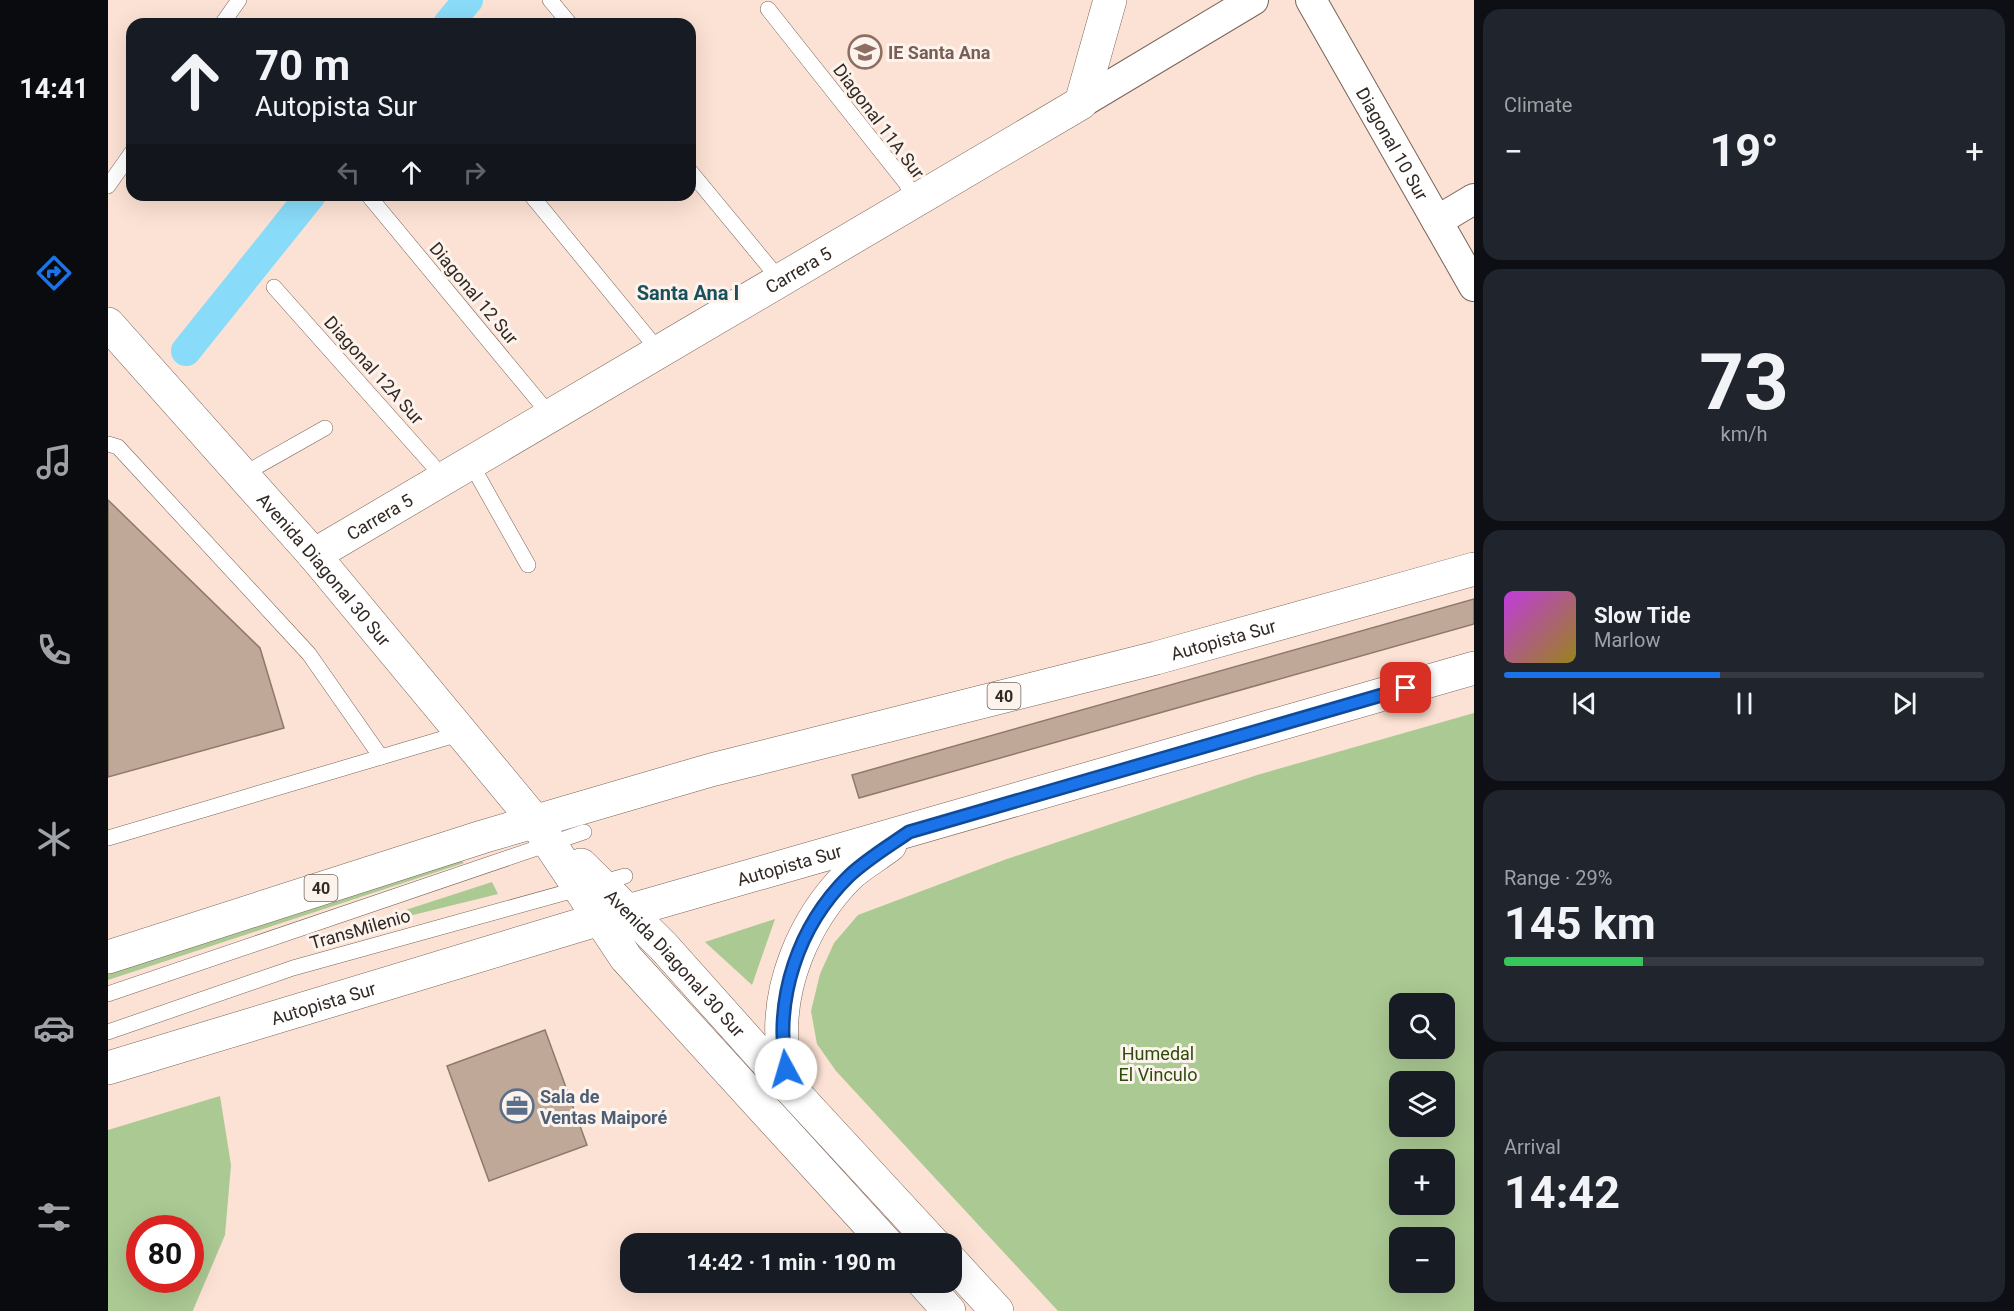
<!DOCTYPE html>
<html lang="en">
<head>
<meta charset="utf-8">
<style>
	:root { --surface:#171b24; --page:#20242c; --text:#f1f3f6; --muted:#9ea1a6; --line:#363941; --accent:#1a73e8 }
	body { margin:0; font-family:Roboto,sans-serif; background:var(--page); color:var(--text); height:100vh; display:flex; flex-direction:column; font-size:22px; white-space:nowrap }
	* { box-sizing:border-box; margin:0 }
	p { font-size:20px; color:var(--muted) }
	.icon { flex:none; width:33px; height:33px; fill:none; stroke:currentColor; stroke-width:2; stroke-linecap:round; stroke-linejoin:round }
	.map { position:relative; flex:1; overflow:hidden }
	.panel { display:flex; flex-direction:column; gap:9px; padding:9px; background:#0d0f14; width:540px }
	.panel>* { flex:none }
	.guide { position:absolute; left:18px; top:18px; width:570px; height:183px; border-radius:18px; box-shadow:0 6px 24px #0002; background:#171b24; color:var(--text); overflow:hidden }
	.buttons { position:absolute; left:1281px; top:993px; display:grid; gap:12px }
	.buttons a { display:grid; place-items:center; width:66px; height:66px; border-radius:12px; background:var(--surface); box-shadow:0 6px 24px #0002; font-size:30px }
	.speed { position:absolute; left:18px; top:1215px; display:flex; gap:12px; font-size:30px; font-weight:700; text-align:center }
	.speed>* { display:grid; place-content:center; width:78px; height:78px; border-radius:50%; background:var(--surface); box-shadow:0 6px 24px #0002; line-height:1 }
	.speed .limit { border:9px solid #d22; background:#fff; color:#111 }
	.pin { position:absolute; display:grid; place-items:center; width:51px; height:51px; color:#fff; margin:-26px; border-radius:12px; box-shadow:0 3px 9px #0006 }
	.me { position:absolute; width:66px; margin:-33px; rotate:354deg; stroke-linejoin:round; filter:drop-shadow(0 0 4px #0008) }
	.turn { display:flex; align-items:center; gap:21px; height:126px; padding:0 30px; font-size:27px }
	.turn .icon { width:78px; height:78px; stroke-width:2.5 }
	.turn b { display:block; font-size:42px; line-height:51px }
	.lanes { display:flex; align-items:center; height:57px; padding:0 30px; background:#0003; justify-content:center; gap:30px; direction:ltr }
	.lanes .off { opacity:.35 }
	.big { font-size:45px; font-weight:700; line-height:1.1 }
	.panel .widget { flex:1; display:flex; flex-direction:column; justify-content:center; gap:9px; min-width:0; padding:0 21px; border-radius:18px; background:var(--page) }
	.panel .dial { align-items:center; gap:0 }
	.dial b { font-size:78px; line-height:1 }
	.song { display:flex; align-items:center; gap:18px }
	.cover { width:72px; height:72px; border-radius:9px; background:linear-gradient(135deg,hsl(290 70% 55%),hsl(50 70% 35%)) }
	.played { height:6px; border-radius:3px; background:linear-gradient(90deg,var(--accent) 45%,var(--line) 45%) }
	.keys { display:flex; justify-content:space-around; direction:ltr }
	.heat { display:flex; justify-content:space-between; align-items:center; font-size:33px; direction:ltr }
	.charge { height:9px; border-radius:4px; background:linear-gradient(90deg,#34c759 29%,var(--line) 0) }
	.trip { position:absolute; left:512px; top:1233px; width:342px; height:60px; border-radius:18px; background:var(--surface); box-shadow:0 6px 24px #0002; font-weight:700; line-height:60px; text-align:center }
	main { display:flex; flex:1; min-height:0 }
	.dock { display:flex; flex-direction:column; width:108px; justify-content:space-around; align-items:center; background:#090b0e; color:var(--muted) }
	.dock .icon { width:42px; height:42px }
	.dock .selected { color:var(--accent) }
	.dock b { font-size:27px; color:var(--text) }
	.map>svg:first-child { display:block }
	.green { fill:#abc993; fill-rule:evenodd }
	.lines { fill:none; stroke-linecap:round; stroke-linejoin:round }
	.canal { stroke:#89dcf9; stroke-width:30 }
	.building { fill:#bfa898; stroke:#8e796a; stroke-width:1.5 }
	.service-casing { stroke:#796357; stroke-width:16 }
	.minor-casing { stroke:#796357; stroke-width:32 }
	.tertiary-casing { stroke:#796357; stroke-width:34 }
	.trunk-casing { stroke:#796357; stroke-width:34 }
	.service { stroke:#fff; stroke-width:15 }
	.minor { stroke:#fff; stroke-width:30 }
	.tertiary { stroke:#fff; stroke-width:33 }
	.trunk { stroke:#fff; stroke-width:33 }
	.route-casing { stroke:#114b97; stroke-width:15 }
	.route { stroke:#1a73e8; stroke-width:10 }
	.labels { text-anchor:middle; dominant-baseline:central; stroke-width:6; stroke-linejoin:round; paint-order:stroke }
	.shield { fill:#fdf3ed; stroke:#706660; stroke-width:1.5 }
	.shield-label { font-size:16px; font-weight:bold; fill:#332924 }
	.education-label { font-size:18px; font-weight:bold; fill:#785e54; stroke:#fdf3ed; text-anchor:start }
	.street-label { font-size:18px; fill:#332924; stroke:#fdf3ed }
	.park-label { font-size:18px; fill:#2d4b0a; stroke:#fdf3ed }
	.service-label { font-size:18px; font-weight:bold; fill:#4e5e75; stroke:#fdf3ed; text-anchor:start }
	.neighbourhood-label { font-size:20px; font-weight:bold; fill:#18515c; stroke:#fdf3ed }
</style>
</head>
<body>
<main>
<nav class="dock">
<b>14:41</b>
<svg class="icon selected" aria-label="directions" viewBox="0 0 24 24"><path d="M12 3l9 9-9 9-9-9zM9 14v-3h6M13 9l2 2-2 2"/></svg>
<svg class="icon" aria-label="music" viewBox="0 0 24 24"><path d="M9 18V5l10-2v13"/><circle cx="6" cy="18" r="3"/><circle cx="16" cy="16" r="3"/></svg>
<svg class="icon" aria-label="phone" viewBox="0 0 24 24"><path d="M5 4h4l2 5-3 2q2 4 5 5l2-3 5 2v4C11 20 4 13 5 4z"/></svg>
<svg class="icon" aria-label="climate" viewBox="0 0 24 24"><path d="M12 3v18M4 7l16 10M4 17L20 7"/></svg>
<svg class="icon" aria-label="car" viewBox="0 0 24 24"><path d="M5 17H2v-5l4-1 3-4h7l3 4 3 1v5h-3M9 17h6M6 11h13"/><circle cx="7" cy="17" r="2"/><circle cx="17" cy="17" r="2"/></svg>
<svg class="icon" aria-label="filters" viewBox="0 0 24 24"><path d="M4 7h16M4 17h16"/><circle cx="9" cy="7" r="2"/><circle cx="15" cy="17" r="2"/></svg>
</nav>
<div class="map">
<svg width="1366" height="1311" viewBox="0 0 1366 1311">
	<rect width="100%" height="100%" fill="#fce2d4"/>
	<!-- green -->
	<g class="green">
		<path d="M1366 713V1311H950L728 1071 709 1044 703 1011 712 974 726 943 750 915 896 860 1149 775ZM1292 1004H1336V1048H1292ZM1292 1082H1336V1126H1292ZM1292 1160H1336V1204H1292ZM1292 1238H1336V1282H1292Z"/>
		<polygon points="349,857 356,863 0,980 0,971"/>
		<polygon points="384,882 390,894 208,939"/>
		<polygon points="667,919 644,985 597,942"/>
		<path d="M112 1096 123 1165 117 1235 86 1308 85 1311H0V1130ZM82 1228V1280H32V1228Z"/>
	</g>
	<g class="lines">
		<!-- canal -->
		<g class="canal">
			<polyline points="340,24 360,0"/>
			<polyline points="78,351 203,195"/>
		</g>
	</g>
	<!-- building -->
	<g class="building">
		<polygon points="0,500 152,648 176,728 0,777"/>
		<polygon points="1366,599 1366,624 751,798 744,775"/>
		<polygon points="437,1030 479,1145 381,1181 339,1066"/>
	</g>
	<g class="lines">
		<!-- service casing -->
		<g class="service-casing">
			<g id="service">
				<polyline points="442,0 462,24"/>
				<polyline points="660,9 798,183 806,201"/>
				<polyline points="114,24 131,0"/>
				<polyline points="582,171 672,280"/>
				<polyline points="0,186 24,152"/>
				<polyline points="260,195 442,415"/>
				<polyline points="423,195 551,351"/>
				<polyline points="166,287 336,478"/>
				<polyline points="0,444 10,447 201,654 273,757"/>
				<polyline points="362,462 420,565"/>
				<polyline points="134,475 217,428"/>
				<polyline points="0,838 354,733"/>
				<polyline points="0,994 476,832"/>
				<polyline points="0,1032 185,968 517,876"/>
			</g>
		</g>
		<!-- minor casing -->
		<g class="minor-casing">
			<g id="minor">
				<path id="s1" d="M1203 0 1366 286"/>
				<polyline points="973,103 1145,0"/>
				<polyline points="1329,221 1366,199"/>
			</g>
		</g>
		<!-- tertiary casing -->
		<g class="tertiary-casing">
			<g id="tertiary">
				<path id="s2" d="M0 324 206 555 426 820 518 958 779 1244"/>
				<path id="s3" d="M206 555 973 103 1002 0"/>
				<path id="s4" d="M473 865 555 946 682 1088 826 1244"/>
				<polyline points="843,1261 889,1311"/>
				<polyline points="815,1282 841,1311"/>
			</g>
		</g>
		<!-- trunk casing -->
		<g class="trunk-casing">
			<g id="trunk">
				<path id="s5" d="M0 957 374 837 603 770 1048 658 1366 569"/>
				<path id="s6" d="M0 1068 492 919 1366 668"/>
				<path d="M682 1088C680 1076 677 1064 675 1052 667 988 696 920 741 875 753 864 769 855 782 845"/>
			</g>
		</g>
		<!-- service -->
		<use href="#service" class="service"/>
		<!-- minor -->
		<use href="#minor" class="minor"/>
		<!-- tertiary -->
		<use href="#tertiary" class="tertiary"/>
		<!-- trunk -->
		<use href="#trunk" class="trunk"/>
	</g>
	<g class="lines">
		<!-- route casing -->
		<g class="route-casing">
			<path id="route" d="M678 1069C666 998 690 926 741 876 759 859 781 846 801 832L1298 688"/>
		</g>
		<!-- route -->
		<use href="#route" class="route"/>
	</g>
	<!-- icons -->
	<defs>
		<g id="school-ring" transform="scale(1.725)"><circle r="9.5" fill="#fdf3ed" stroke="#8d6e63" stroke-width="1.5"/><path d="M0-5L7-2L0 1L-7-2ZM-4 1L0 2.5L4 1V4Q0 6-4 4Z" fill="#8d6e63"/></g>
		<g id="office-ring" transform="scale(1.725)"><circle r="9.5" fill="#fdf3ed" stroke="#5c6f8a" stroke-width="1.5"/><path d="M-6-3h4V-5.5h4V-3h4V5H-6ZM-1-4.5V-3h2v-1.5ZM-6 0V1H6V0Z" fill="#5c6f8a"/></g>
	</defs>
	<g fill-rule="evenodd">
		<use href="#school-ring" x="757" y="52"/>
		<use href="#office-ring" x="409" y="1106"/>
	</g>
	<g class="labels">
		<!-- shield labels -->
		<g class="shield">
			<rect x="879.5" y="683" width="33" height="26" rx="4.5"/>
			<rect x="196.5" y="875" width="33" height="26" rx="4.5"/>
		</g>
		<g class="shield-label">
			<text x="896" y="696">40</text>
			<text x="213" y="888">40</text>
		</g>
		<!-- education labels -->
		<g class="education-label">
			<text x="780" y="52">IE Santa Ana</text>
		</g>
		<!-- street labels -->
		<g class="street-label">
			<text transform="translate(771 121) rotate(53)">Diagonal 11A Sur</text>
			<text stroke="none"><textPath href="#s1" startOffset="165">Diagonal 10 Sur</textPath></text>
			<text stroke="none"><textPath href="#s3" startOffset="562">Carrera 5</textPath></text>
			<text transform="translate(366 293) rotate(50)">Diagonal 12 Sur</text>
			<text transform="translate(266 370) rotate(48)">Diagonal 12A Sur</text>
			<text stroke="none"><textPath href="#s3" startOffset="76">Carrera 5</textPath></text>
			<text stroke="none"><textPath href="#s2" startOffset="327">Avenida Diagonal 30 Sur</textPath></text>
			<text stroke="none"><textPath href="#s5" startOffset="1160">Autopista Sur</textPath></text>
			<text stroke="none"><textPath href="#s6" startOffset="711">Autopista Sur</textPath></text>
			<text transform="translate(252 929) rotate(-16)">TransMilenio</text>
			<text stroke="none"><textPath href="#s4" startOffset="136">Avenida Diagonal 30 Sur</textPath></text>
			<text stroke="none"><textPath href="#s6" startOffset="225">Autopista Sur</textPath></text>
		</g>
		<!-- park labels -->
		<g class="park-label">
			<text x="1050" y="1053">Humedal<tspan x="1050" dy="21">El Vinculo</tspan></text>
		</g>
		<!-- service labels -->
		<g class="service-label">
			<text x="432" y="1096">Sala de<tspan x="432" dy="21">Ventas Maiporé</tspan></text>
		</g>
		<!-- neighbourhood labels -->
		<g class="neighbourhood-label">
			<text x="580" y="293">Santa Ana I</text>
		</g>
	</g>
</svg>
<div class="buttons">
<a><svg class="icon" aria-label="search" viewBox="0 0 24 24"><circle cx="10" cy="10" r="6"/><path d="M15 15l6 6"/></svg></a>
<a><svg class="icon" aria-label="layers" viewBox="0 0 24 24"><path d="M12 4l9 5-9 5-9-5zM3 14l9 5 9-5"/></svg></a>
<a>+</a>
<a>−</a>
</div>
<div class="speed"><div class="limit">80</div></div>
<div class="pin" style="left:1298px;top:688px;background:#d93025"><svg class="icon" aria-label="arrive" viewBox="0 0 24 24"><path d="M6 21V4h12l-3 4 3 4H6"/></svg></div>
<svg class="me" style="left:678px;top:1069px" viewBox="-20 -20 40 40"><circle r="19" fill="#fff"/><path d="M0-13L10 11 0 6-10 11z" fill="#1a73e8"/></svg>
<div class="trip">14:42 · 1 min · 190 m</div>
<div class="guide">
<div class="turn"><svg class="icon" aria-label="ahead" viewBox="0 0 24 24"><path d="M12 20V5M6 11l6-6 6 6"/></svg><div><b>70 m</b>Autopista Sur</div></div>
<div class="lanes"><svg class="icon off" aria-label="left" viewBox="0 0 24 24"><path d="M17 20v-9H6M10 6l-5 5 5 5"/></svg><svg class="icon" aria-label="ahead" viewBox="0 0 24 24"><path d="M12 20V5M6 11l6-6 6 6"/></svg><svg class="icon off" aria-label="right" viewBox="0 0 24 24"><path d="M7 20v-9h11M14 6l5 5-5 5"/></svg></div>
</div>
</div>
<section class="panel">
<div class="widget"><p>Climate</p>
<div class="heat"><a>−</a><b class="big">19°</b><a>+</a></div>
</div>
<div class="widget dial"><b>73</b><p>km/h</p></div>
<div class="widget">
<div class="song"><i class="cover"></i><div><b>Slow Tide</b><p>Marlow</p></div></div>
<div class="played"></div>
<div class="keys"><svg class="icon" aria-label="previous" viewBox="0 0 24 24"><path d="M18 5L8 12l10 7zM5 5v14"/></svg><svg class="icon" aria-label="pause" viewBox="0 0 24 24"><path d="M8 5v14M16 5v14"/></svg><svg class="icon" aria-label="next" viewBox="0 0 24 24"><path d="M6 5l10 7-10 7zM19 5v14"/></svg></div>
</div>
<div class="widget"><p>Range · 29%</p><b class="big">145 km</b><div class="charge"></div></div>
<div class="widget"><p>Arrival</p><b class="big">14:42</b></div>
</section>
</main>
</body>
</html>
